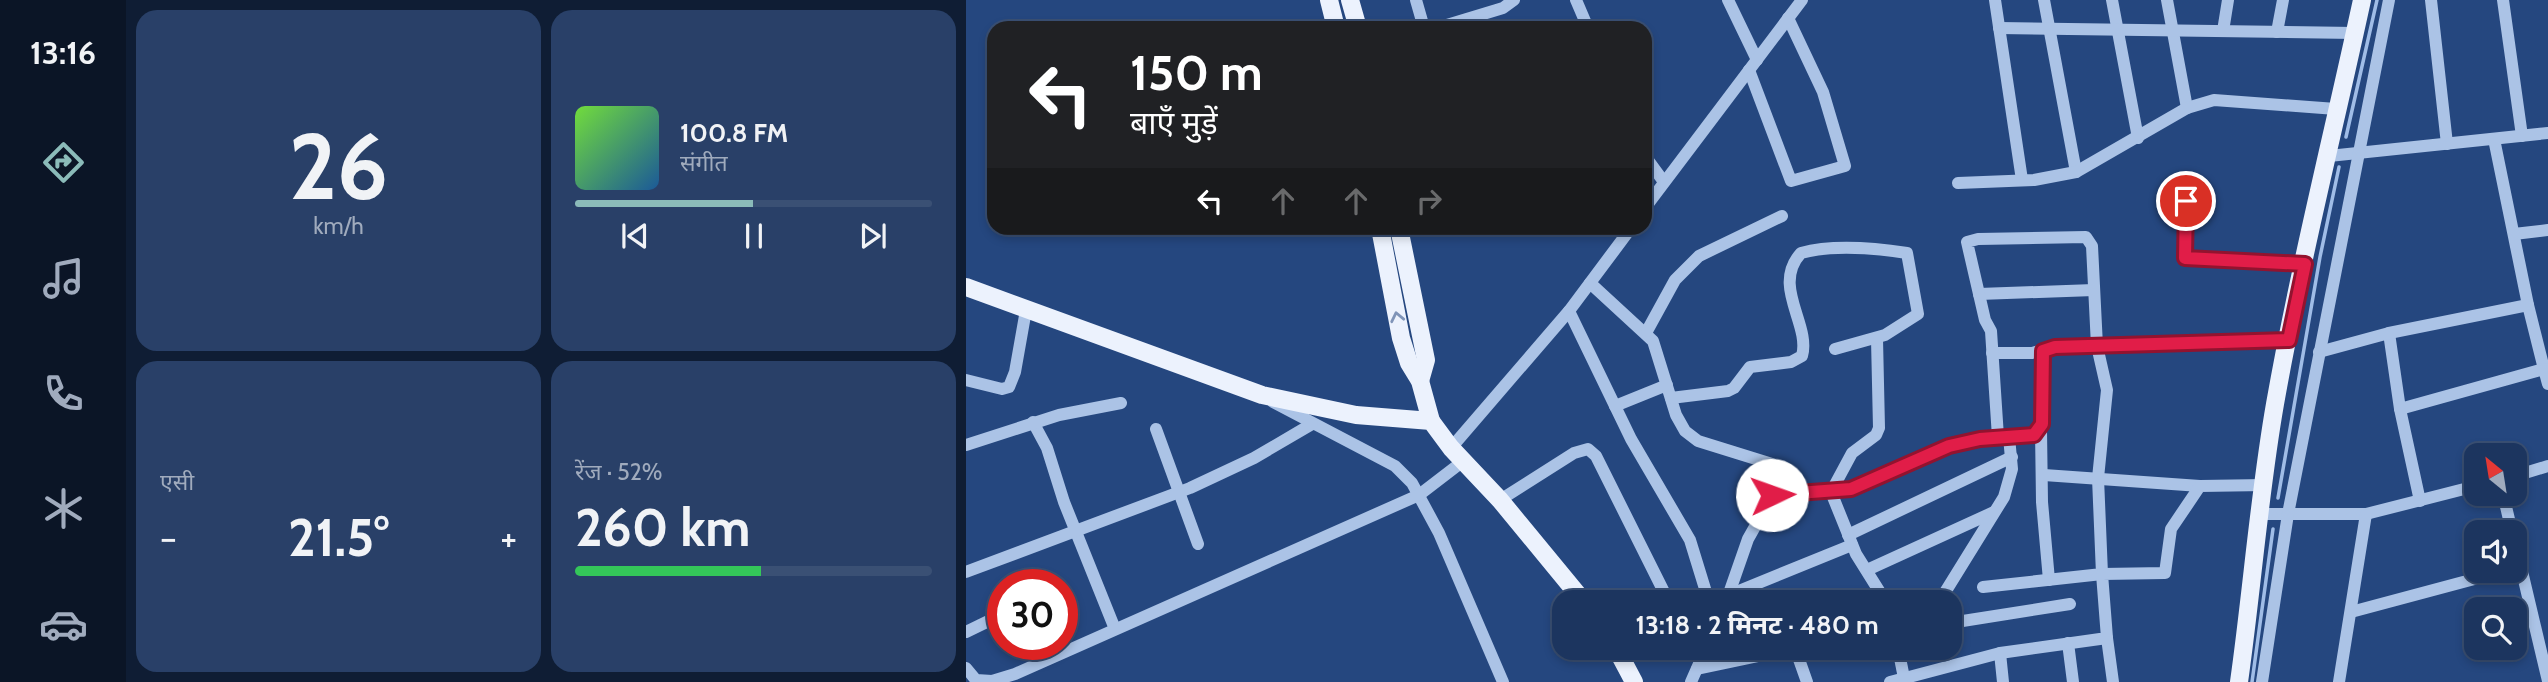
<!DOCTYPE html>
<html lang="hi">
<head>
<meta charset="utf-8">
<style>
	:root { --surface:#1c355f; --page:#294068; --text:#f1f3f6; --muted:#a0abbd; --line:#3a5074; --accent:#8bbbb9 }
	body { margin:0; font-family:Cabin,"Noto Sans Devanagari",sans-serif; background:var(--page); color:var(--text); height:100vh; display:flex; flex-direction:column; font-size:26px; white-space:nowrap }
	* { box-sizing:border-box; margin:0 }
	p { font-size:23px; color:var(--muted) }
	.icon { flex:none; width:38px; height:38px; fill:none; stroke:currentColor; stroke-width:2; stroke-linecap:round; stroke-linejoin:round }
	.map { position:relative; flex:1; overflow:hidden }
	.drawer { display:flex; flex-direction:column; gap:10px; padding:10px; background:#0f1d34; width:840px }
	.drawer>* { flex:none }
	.top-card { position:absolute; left:21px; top:21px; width:665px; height:214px; border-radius:21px; box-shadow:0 4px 10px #0003,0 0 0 2px var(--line); background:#202124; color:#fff; overflow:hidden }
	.needle { width:46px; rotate:330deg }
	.tools { position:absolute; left:1498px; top:443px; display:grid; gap:14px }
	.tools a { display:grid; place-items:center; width:63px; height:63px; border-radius:14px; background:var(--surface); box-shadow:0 4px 10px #0003,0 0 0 2px var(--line); font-size:35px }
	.speed { position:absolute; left:21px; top:569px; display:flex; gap:14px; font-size:35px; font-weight:700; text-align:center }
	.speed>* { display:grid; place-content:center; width:91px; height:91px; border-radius:50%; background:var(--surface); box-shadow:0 4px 10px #0003,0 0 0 2px var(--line); line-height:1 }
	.speed .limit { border:10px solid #d22; background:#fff; color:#111 }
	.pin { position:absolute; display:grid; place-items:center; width:60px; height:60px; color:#fff; margin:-30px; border:4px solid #fff; border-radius:50%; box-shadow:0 2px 7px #0007 }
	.me { position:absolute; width:77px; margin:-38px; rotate:87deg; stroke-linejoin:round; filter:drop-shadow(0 0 5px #0008) }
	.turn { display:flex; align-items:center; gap:24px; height:147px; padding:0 28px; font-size:32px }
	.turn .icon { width:91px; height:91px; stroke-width:2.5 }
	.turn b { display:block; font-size:49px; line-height:60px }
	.lanes { display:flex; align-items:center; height:66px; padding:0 28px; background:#0003; justify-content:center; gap:35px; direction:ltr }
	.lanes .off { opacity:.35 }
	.big { font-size:52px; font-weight:700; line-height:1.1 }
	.drawer .widget { flex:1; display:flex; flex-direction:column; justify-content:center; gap:10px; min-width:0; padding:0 24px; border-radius:21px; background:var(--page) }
	.drawer .dial { align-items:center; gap:0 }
	.dial b { font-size:91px; line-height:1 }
	.song { display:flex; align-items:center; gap:21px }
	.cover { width:84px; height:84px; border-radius:10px; background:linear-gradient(135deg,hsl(100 70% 55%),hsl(210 70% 35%)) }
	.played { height:7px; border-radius:4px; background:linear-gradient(90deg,var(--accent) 50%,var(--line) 50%) }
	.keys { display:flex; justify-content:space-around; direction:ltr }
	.heat { display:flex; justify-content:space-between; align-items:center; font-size:38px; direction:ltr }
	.charge { height:10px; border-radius:5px; background:linear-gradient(90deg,#34c759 52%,var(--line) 0) }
	.drawer .tiles { flex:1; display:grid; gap:10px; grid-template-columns:repeat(2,1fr) }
	.trip { position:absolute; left:586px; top:590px; width:410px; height:70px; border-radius:21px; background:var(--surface); box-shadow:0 4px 10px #0003,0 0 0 2px var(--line); font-weight:700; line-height:70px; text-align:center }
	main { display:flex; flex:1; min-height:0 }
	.menu { display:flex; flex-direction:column; width:126px; justify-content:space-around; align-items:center; background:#0b1526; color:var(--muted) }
	.menu .icon { width:49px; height:49px }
	.menu .on { color:var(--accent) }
	.menu b { font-size:32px; color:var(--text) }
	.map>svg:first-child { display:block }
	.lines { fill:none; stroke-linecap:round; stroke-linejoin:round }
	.stream { stroke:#a0bde7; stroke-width:3.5 }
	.minor { stroke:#abc3e6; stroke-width:12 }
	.major { stroke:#ecf2fd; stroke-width:18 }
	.oneway { stroke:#7f94b8 }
	.route-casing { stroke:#92132f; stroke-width:18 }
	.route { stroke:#e11d48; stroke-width:12 }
</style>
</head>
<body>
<main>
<nav class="menu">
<b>13:16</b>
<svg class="icon on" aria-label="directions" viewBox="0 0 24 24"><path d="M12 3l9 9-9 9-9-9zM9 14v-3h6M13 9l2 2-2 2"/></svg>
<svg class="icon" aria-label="music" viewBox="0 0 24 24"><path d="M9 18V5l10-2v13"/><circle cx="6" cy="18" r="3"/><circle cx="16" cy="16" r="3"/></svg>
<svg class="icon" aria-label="phone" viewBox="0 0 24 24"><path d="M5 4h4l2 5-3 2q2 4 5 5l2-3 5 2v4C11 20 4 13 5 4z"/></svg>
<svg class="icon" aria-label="climate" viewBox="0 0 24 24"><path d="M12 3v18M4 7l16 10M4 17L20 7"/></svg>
<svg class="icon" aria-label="car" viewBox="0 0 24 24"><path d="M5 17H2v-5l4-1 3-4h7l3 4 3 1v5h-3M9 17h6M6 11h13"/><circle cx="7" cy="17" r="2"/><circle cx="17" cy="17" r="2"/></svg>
</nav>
<section class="drawer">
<div class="tiles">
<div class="widget dial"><b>26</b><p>km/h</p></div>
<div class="widget">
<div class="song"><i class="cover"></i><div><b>100.8 FM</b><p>संगीत</p></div></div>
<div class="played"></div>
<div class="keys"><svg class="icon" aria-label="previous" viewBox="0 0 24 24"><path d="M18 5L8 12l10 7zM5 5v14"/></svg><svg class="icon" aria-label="pause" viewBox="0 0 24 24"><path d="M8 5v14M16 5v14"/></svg><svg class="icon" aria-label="next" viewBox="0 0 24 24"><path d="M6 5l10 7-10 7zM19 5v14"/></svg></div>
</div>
<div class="widget"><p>एसी</p>
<div class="heat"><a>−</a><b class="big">21.5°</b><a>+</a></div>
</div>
<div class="widget"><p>रेंज · 52%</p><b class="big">260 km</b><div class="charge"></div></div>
</div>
</section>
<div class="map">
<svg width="1582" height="682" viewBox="0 0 1582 682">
	<rect width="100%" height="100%" fill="#25477f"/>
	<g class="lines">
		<!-- stream -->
		<g class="stream">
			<polyline points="1380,137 1411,0"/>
			<polyline points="1312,498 1354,257 1373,167"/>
			<polyline points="1286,682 1307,529"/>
		</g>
		<!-- minor -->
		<g class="minor">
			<polyline points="450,0 458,28"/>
			<polyline points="610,0 622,28"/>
			<polyline points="762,0 791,60"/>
			<polyline points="1029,0 1056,180"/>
			<polyline points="1078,0 1110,172"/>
			<polyline points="1146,0 1172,138"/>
			<polyline points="1201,0 1221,108"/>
			<polyline points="1465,0 1481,144"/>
			<polyline points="1537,0 1556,136"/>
			<polyline points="471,28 537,8 548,0"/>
			<polyline points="1033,28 1389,33"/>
			<polyline points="1257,31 1262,0"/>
			<polyline points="1311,32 1317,0"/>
			<polyline points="783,70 825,181 879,166 857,92 822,18"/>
			<polyline points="679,156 698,182"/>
			<polyline points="1363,156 1582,133"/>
			<polyline points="992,183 1068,180 1110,172 1221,108 1248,100 1370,109"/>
			<polyline points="1220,201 1219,258 1339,264"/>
			<polyline points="679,208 836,0"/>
			<polyline points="1548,234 1582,230"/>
			<polyline points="624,283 687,341 710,415 719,431 732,441 806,464 815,472 813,484 782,539 760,602"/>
			<polyline points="1013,294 1128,290"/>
			<polyline points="1562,305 1578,369"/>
			<polyline points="603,311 665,439 724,540 740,592 757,602"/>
			<polyline points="681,331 709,280 733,256 816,216"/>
			<polyline points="1423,333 1434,409 1454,501"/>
			<polyline points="911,339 913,428 910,435 886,453 865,492 890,554 920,602"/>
			<polyline points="1353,352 1423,333 1562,305 1528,139"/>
			<polyline points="1026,353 1066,353 1089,347 1323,339"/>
			<polyline points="0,380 36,389 43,387 49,372 60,310"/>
			<path d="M705 398 762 391 768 388 784 367 825 362 836 356C845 324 805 286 835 253 868 244 908 248 941 253L952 314 919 335 869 349"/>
			<polyline points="307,402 429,466 446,483 473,533 537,682"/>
			<polyline points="649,406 701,385"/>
			<polyline points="1434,409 1578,369 1582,384"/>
			<polyline points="67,422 81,448 98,502 149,629"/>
			<polyline points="190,429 232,544"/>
			<polyline points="1075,430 1076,502 1083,580"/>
			<polyline points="0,445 93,415 155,403"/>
			<polyline points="485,448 603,311 665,228"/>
			<polyline points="1078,475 1234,486"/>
			<polyline points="1549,476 1582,466"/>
			<polyline points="1537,494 1546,532"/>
			<polyline points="806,495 885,489 983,446 1014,439 1068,435 1076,424 1077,350"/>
			<polyline points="534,500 608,453 622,449 630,456 703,602"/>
			<polyline points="1296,514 1400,514 1510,486"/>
			<polyline points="882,535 1046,457"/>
			<polyline points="1549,542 1582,681"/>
			<polyline points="901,570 1028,512"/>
			<polyline points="0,572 224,488 288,458 346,424"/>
			<polyline points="1017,587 1136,574 1132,478 1141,390 1131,346 1126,246 1120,237 1012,239 1001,242 1019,320 1025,331 1032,437"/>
			<polyline points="763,595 886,545"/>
			<polyline points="973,602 1038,497 1046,469 1043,437"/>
			<polyline points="1385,612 1542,570"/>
			<polyline points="984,623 1104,604"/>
			<polyline points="0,632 37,614"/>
			<polyline points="1141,638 1147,682"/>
			<polyline points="1102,643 1107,682"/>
			<polyline points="829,648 841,682"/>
			<polyline points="932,648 938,678"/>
			<polyline points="1034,653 1037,682"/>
			<polyline points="0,668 10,680 26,681 49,674 453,495 496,462"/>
			<polyline points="731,669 830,648"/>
			<polyline points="725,682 740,648"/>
			<polyline points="924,682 1034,653 1141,638 1136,574 1199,573 1205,529 1234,486 1299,485"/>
			<polyline points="1296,682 1322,514 1423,0"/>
			<polyline points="1373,682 1400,514"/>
		</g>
		<!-- major -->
		<g class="major">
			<polyline points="363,0 370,28"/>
			<polyline points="384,0 392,28"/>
			<polyline points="414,228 435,338 443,363 454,381 465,421"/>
			<polyline points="433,228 460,360 454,381"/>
			<polyline points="0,287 296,395 390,415 465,421 485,448 534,500 618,602"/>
			<polyline points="650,648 668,682"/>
			<path d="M1273 682C1286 590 1293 495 1309 404 1333 268 1367 134 1396 0"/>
		</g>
	</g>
	<!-- one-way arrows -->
	<defs><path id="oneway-chevron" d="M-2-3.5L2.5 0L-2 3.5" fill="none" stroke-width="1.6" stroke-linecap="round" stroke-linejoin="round" transform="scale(1.75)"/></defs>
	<use class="oneway" href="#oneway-chevron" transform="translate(431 317) rotate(-102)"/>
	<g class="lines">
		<!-- route casing -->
		<g class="route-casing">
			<polyline id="route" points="806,495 885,489 983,446 1014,439 1068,435 1076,424 1077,351 1089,347 1323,340 1339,264 1219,258 1220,201"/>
		</g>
		<!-- route -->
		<use href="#route" class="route"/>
	</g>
</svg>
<div class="tools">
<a><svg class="needle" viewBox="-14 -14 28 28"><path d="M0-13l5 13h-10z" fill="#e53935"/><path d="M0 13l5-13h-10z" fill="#a0abbd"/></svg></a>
<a><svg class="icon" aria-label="sound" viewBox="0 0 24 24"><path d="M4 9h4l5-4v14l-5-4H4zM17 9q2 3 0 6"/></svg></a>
<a><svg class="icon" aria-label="search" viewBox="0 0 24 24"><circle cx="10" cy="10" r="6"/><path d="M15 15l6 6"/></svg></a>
</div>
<div class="speed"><div class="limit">30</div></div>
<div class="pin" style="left:1220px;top:201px;background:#d93025"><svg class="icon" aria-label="arrive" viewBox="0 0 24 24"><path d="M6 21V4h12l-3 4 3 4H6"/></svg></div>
<svg class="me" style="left:806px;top:495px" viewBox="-20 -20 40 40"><circle r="19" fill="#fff"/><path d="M0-13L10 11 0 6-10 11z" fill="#e11d48"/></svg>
<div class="trip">13:18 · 2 मिनट · 480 m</div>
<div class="top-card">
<div class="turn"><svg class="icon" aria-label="left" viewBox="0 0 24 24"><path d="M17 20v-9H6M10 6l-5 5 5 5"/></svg><div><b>150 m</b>बाएँ मुड़ें</div></div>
<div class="lanes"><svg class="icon" aria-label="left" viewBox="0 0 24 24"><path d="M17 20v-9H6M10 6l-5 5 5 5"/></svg><svg class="icon off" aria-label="ahead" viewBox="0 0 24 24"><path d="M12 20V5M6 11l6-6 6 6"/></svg><svg class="icon off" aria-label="ahead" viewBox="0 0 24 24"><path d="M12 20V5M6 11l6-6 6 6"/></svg><svg class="icon off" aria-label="right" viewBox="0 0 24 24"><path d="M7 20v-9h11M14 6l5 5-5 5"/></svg></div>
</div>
</div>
</main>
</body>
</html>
